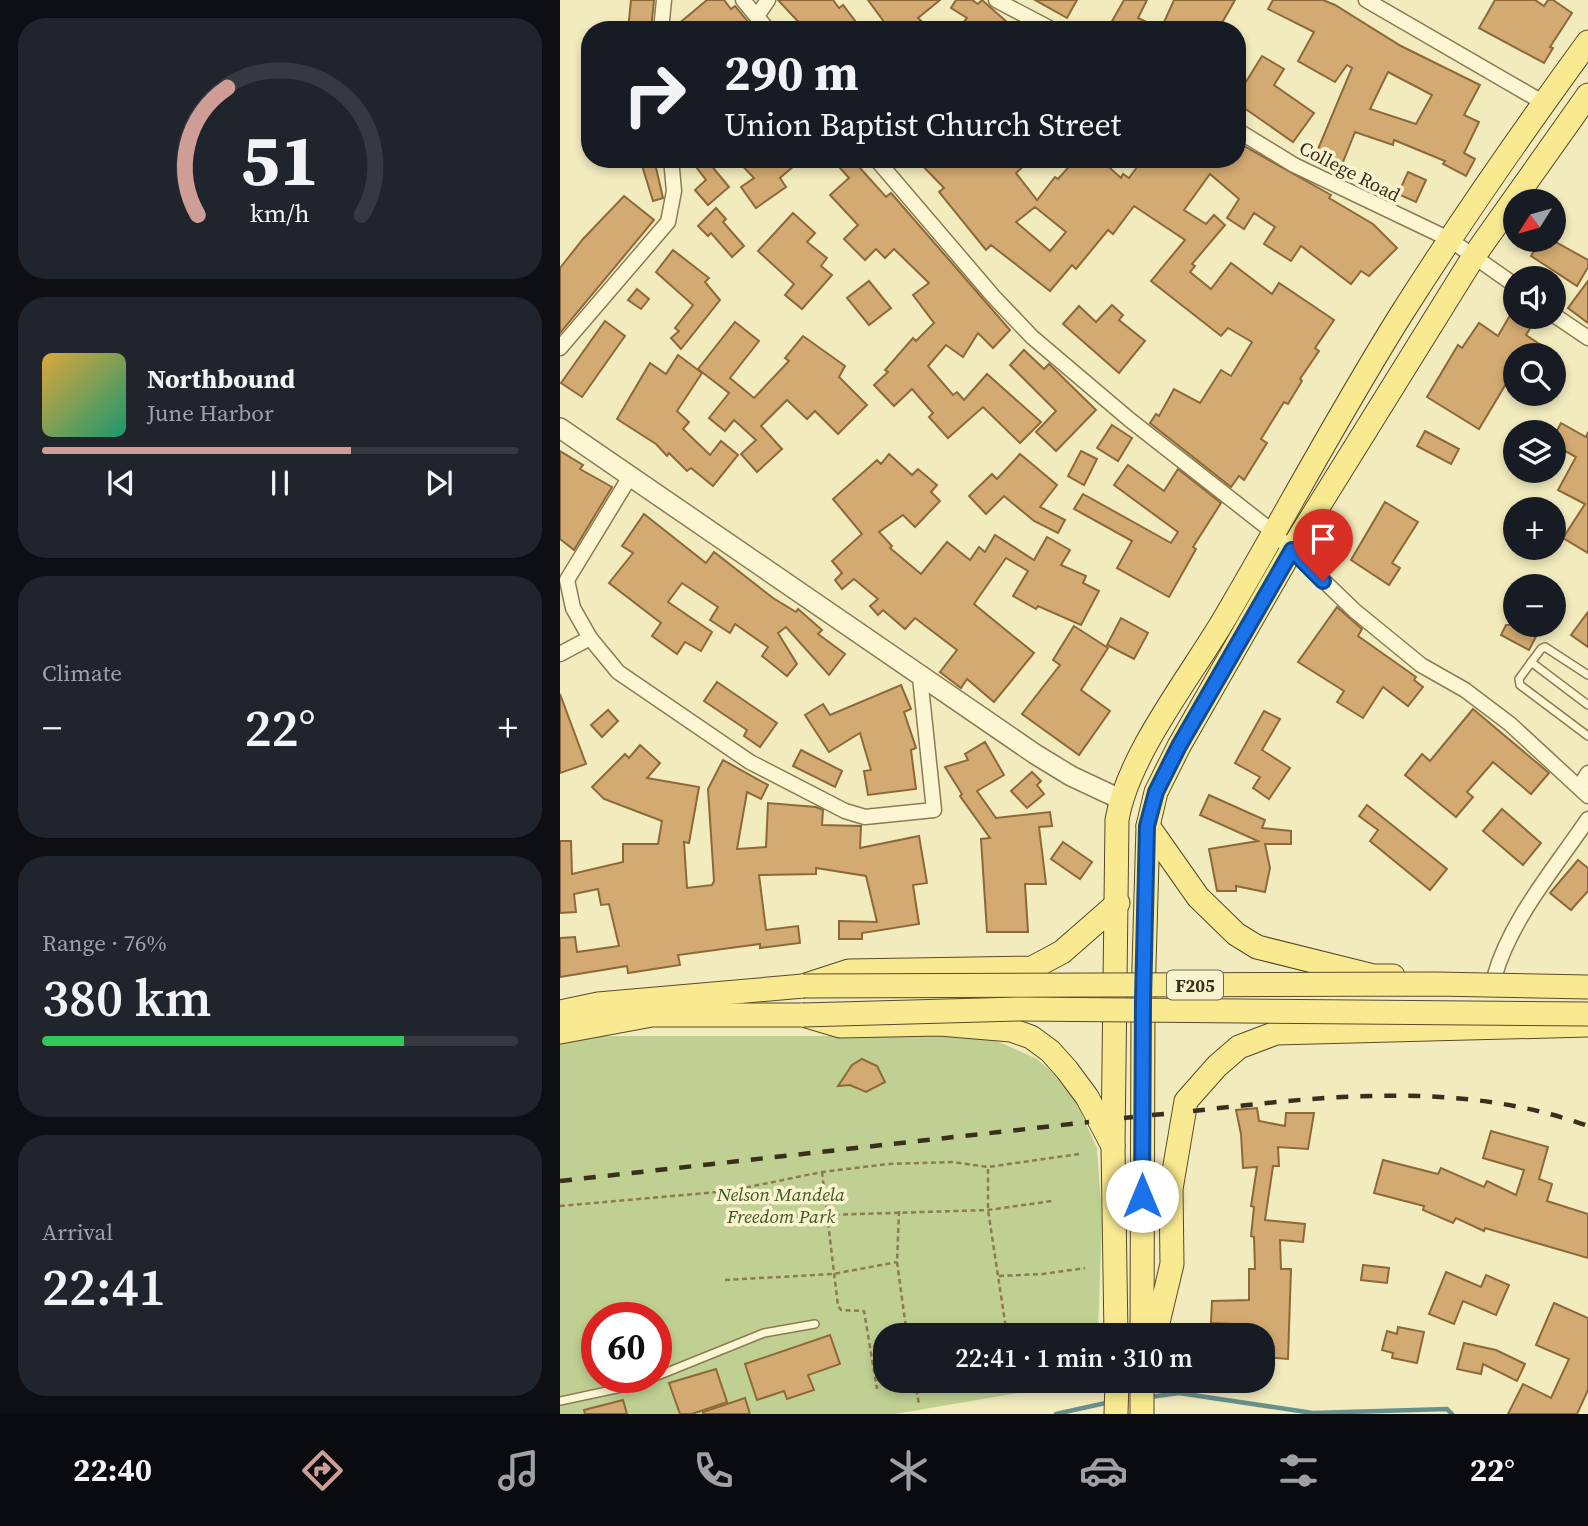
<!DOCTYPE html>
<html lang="en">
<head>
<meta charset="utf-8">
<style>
	:root { --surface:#171b24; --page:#20242c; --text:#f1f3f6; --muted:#9ea1a6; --line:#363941; --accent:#cd9d96 }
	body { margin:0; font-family:"Source Serif 4",serif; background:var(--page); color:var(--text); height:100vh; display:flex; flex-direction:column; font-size:26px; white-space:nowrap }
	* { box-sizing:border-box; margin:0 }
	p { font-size:23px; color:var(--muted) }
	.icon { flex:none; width:38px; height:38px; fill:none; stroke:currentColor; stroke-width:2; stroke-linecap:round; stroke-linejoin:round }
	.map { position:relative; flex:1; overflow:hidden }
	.panel { display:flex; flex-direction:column; gap:18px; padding:18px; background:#0d0f14; width:560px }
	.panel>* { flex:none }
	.guide { position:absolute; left:21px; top:21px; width:665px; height:147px; border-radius:28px; box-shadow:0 4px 10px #0003; background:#171b24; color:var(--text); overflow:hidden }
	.needle { width:46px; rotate:233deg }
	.buttons { position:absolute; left:943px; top:189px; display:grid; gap:14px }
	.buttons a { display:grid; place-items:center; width:63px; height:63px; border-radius:50%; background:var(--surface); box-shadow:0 4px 10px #0003; font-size:35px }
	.speed { position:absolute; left:21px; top:1302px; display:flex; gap:14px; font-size:35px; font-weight:700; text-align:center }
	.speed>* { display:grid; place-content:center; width:91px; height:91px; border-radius:50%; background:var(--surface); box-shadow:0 4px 10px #0003; line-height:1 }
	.speed .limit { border:10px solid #d22; background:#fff; color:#111 }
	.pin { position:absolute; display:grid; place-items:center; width:60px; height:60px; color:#fff; margin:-72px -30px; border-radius:50% 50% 50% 0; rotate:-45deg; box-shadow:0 0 7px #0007 }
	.pin .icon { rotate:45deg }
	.me { position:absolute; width:77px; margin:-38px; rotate:0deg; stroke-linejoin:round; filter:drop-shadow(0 0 5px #0008) }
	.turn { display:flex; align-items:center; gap:24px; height:147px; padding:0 28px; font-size:32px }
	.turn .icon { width:91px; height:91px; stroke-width:2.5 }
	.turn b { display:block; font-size:49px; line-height:60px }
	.big { font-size:52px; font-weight:600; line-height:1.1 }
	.panel .tile { flex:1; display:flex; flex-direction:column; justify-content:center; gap:10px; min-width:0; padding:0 24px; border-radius:28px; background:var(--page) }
	.panel .dial { align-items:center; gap:0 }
	.dial svg { height:182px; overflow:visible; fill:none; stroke:var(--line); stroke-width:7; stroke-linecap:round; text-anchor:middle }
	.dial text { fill:var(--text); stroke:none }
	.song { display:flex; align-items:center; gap:21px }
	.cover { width:84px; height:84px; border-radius:10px; background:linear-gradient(135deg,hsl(40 70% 55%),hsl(160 70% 35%)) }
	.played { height:7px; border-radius:4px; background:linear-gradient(90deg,var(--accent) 65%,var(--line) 65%) }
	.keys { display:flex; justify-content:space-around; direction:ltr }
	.heat { display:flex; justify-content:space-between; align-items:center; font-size:38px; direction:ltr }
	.charge { height:10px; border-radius:5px; background:linear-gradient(90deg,#34c759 76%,var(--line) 0) }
	.trip { position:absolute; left:313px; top:1323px; width:402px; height:70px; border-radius:28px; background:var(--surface); box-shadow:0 4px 10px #0003; font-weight:600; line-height:70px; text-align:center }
	.menu { display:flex; height:112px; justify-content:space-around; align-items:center; background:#090b0e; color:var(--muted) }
	.menu .icon { width:49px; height:49px }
	.menu .current { color:var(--accent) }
	.menu b { font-size:32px; color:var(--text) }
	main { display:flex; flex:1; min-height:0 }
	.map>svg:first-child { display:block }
	.green { fill:#bfd092; fill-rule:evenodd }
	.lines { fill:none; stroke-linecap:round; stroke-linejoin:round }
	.stream { stroke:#68918e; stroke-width:4.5 }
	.building { fill:#d3aa71; stroke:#8d6839; stroke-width:2; fill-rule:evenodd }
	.service-casing { stroke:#8c7b55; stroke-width:10 }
	.minor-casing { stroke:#8c7b55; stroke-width:17 }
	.tertiary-casing { stroke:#8c7b55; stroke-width:22 }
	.primary-casing { stroke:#59482a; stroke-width:25 }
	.path { stroke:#8c7b55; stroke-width:2.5; stroke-dasharray:5 3.5; stroke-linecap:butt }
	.service { stroke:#fcf6d2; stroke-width:7 }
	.minor { stroke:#fcf6d2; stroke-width:14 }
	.tertiary { stroke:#fcf6d2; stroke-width:19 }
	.primary { stroke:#f9ea92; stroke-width:23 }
	.rail { stroke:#3a2f1b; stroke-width:4.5; stroke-dasharray:12 12; stroke-linecap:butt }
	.primary-bridge-casing { stroke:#59482a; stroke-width:25; stroke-linecap:butt }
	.primary-bridge { stroke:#f9ea92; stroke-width:23 }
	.route-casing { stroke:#114b97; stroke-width:18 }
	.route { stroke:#1a73e8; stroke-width:12 }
	.labels { text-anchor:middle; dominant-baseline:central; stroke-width:7; stroke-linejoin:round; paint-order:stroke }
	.shield { fill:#f8f3cf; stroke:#736a51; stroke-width:2 }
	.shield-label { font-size:18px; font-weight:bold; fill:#3a2f1b }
	.street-label { font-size:19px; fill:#3a2f1b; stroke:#f8f3cf }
	.park-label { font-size:19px; font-style:italic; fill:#415820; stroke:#f8f3cf }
</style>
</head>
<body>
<main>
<section class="panel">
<div class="tile dial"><svg viewBox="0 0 100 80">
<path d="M14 69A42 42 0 1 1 86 69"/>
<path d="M14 69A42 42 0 0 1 27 13" stroke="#cd9d96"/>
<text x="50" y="56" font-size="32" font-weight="700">51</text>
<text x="50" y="72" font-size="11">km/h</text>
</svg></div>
<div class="tile">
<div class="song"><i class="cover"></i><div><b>Northbound</b><p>June Harbor</p></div></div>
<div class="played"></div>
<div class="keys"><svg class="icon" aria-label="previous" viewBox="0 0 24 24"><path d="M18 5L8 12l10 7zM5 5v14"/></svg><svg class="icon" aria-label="pause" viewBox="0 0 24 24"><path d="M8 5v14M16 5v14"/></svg><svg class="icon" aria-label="next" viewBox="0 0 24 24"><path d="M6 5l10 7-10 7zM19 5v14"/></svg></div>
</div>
<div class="tile"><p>Climate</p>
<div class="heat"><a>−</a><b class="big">22°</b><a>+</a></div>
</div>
<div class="tile"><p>Range · 76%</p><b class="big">380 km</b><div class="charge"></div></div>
<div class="tile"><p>Arrival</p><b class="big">22:41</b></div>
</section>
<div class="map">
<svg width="1028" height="1414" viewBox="0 0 1028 1414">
	<rect width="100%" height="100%" fill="#f2ebbe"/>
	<!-- green -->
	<path class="green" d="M26 1036H426L477 1059 509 1087 537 1148 542 1219 538 1335H326V1381H528L335 1414H0V1039ZM37 1318H96V1377H37Z"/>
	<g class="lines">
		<!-- stream -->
		<g class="stream">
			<polyline points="590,1397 619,1393 753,1413 887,1409 892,1414"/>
			<polyline points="496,1414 550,1402"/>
		</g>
	</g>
	<!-- building -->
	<g class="building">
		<polygon points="71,0 94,0 91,30 68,30"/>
		<polygon points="147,0 164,0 171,9 175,6 195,30 111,30"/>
		<polygon points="218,0 273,0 279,8 283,5 302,30 246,30"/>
		<polygon points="308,0 380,0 358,18 371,30 330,30"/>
		<polygon points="396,0 412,0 418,4 422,0 456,30 397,30 407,18 391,8"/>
		<polygon points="475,0 517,0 507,18"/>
		<polygon points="564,0 587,0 578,18 601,29 614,0 675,0 658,30 547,30"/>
		<path d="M713 0H763L775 5 841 46 920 85 904 115 919 122 904 153 915 159 906 176 883 164 885 161 834 140 833 145 795 132 779 172 753 161 792 68 787 65 775 82 738 61 754 32 708 9ZM828 72 872 95 856 124 810 109Z"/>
		<polygon points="935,0 975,0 984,6 988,0 993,0 1012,13 990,47 993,48 984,63 919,28"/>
		<polygon points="702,56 724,69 714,85 754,113 733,142 677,103 677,96"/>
		<path d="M684 146 771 195 769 198 813 224 837 248 809 276 801 271 791 284 741 246 731 261 704 244 715 227 694 213 684 229 667 218 679 199 650 174 624 210 646 224 654 215 665 225 632 264 635 266 630 272 651 289 671 263 712 294 719 283 774 320 755 348 759 351 740 379 742 381 728 404 724 402 701 439 707 443 684 480 679 476 671 487 590 423 596 414 599 416 614 389 640 403 661 370 671 376 692 342 668 328 661 336 591 281 625 240 574 206 553 234 548 230 516 269 512 265 490 291 431 245 426 250 379 192 384 188 356 159H471L456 173 477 200 495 177 498 179 516 159H540L561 178 563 174 569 178 583 159H677ZM475 207 506 232 490 251 456 222Z"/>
		<polygon points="80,159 94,159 103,198 93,201"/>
		<polygon points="130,159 146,159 169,187 148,205 135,190 146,180"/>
		<polygon points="176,159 242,159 220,178 226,187 196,208 181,187 194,178"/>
		<polygon points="272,159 292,159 326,197 331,193 450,330 433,348 418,333 403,357 386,345 368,366 393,395 397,392 404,400 427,374 481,422 460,443 423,407 388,438 369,417 373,413 352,389 334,406 314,385 328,372 325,370 353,338 356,341 374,323 353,295 369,283 334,249 325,258 316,249 305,260 284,239 298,225 270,195 289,178"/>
		<polygon points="848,172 866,180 856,202 838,194"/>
		<polygon points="64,196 94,220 0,333 0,268 23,239"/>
		<polygon points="156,208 166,219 163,222 184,246 172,257 151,233 148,236 138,226"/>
		<polygon points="233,213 255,233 247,242 267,258 261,266 272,275 242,309 225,295 234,284 198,251"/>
		<polygon points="980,240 992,240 1028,260 1028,267 1017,286 971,256"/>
		<polygon points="113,250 149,278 145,282 160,300 121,349 111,338 119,331 115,328 133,305 96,272"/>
		<polygon points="309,281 331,308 309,325 287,298"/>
		<polygon points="1028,281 1028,323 1008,308"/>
		<polygon points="77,289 89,299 81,309 68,300"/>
		<polygon points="552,305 563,315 559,320 585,341 559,373 503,324 519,306 536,322"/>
		<polygon points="949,317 977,317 966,335 996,355 956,355 945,374 950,377 919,429 867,397 898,345 902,348 919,323 938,336"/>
		<polygon points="45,321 65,336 22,397 1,383"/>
		<polygon points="175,322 199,341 170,378 194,398 229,361 225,358 243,336 285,366 279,377 307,405 278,434 255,411 247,419 227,400 201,426 222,449 197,472 181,454 196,440 174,420 165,431 149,418 169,393 138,369"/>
		<polygon points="464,350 484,369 489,364 536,410 496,451 476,432 496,411 450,365"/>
		<polygon points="118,355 142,373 117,411 129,422 123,429 150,455 161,441 178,455 153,486 131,468 127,471 109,453 107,456 96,444 57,419 90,363 106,374"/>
		<polygon points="1001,423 1026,437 1028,432 1028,553 1003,538 1025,504 998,490 1016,457 994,445 994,436"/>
		<polygon points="552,425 572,438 558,461 537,448"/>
		<polygon points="865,431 899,449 891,464 857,446"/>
		<polygon points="0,451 23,465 20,469 52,487 14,550 0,539"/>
		<polygon points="521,451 537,459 524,485 508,476"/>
		<polygon points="329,454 352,475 358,469 377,485 371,492 380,501 355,527 343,515 319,532 332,546 330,548 361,574 387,542 410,560 419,547 425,552 435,535 474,560 487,537 510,550 501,565 526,576 523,583 539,591 521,625 478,606 476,609 453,596 468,571 446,558 414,604 474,653 434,702 407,679 401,688 380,672 397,650 355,618 345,629 323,610 318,615 310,606 318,599 294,579 282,589 275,580 282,573 272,561 302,534 273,499 317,460 321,464"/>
		<polygon points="460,454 497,485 480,507 505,520 498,533 474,521 444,496 426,514 409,496 432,474 437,479"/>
		<polygon points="568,465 604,491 618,469 661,503 633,547 636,549 609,597 557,568 572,541 514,509 523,494 611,543 618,532 554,485"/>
		<polygon points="825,502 858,522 832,563 840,568 829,585 791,560"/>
		<polygon points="84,514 146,563 154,552 213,598 236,612 238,609 262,630 258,634 285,654 269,675 226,627 218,633 237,664 227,676 202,656 208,647 175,624 170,633 150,620 158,607 122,583 108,602 152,632 141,651 125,642 117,654 92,636 101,623 49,583 73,553 62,546"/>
		<polygon points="777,607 802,629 798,636 856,677 854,680 863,687 848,706 823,687 803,718 777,702 784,691 738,662"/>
		<polygon points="1028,612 1028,647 1011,635"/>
		<polygon points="561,618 588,633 574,659 547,645"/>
		<polygon points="946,625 982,625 969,650 941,635"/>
		<polygon points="514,626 548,648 521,690 550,711 519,755 462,714 500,665 493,660"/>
		<polygon points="157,682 217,723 200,747 184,736 187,730 144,701"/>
		<polygon points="341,685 351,709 344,712 356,748 351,750 356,789 308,795 304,771 311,770 300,733 269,752 245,715 263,704 270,715"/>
		<polygon points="0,694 26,764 0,773"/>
		<polygon points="913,709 989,773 971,794 933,762 907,792 913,797 896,817 845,775 862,754 870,761"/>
		<polygon points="48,710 58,721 42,737 31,725"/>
		<polygon points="704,711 720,719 702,750 730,768 709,799 693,788 700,777 675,763"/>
		<polygon points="425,742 444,775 417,791 436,818 490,812 492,826 479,827 486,884 465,884 468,932 427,932 421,839 430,838 400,796 402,794 385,767 408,760 405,754"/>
		<polygon points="80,745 100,763 87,778 139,787 129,843 124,842 127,888 152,885 154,881 148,789 163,760 208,785 201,799 187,792 177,849 206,847 208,803 256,807 263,810 262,825 301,826 300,848 359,836 367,883 353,885 359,924 302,933 302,939 279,939 279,921 317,922 306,876 256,868 256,874 199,875 206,930 238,926 240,943 200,948 200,944 118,955 120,965 68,973 67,966 0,977 0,938 15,937 17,952 59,946 49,904 41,905 38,889 14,894 16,912 0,913 0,841 11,841 12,874 63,862 63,844 98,844 102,821 44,799 32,787 65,754 69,758"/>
		<polygon points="241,750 282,771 275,787 233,766"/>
		<polygon points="472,772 481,781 477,785 484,794 467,808 451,791"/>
		<polygon points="649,795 705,820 702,828 731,831 731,844 705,844 710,868 705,892 676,886 676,891 657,891 649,849 698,841 640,815"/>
		<polygon points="807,805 887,869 870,890 810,841 818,830 799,816"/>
		<polygon points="942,809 981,843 963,865 923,831"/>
		<polygon points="503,842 532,862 520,879 491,859"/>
		<polygon points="1018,860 1028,868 1028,891 1011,910 990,893"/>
		<polygon points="302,1059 317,1066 325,1082 306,1092 290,1085 278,1086 292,1065"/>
		<polygon points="697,1108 699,1121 725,1126 726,1113 754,1113 748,1149 718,1147 719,1166 713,1166 705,1220 745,1224 743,1242 720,1240 721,1269 731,1269 728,1359 704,1357 704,1335 674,1335 674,1324 651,1323 652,1301 689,1300 689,1269 695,1269 694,1237 691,1236 694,1207 691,1206 697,1167 683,1168 681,1134 676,1110"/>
		<polygon points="931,1131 988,1147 979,1179 992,1184 987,1201 1028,1214 1028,1258 925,1228 924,1231 896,1218 893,1223 863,1210 864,1206 814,1193 823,1160 878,1174 881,1168 924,1187 927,1181 956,1195 964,1170 923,1158"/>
		<polygon points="803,1265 829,1268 827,1283 801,1280"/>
		<polygon points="886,1272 921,1287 926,1275 949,1285 936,1315 903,1301 894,1324 869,1314"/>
		<polygon points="994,1303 1028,1318 1028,1390 1017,1414 948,1414 963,1384 991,1398 1009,1359 976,1345"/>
		<polygon points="838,1327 864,1332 857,1363 832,1358 833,1353 822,1350 827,1331 837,1334"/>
		<polygon points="270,1335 280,1364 248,1375 254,1390 227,1399 224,1391 197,1400 185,1364"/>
		<polygon points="904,1343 936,1350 965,1364 957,1381 923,1364 921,1374 897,1369"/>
		<polygon points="156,1369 167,1402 132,1414 120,1414 109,1383"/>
		<polygon points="185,1398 190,1414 143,1414 143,1412"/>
		<polygon points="63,1400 67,1414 25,1414 24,1410"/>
	</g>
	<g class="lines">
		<!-- service casing -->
		<g class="service-casing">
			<g id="service">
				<polyline points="971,662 1028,705"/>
				<polyline points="1028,675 985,647 981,649 959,679 960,685 1028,736"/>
				<polyline points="0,1401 75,1385 204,1333 255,1324"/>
			</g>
		</g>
		<!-- minor casing -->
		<g class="minor-casing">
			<g id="minor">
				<polyline points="183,0 208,30"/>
				<polyline points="436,0 493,30"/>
				<polyline points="806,0 984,103"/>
				<polyline points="197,16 208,0"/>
				<polyline points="101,30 104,0"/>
				<polyline points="677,130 734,165 889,239 956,286"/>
				<polyline points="316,159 433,296 472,337 570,420 713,532 795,611 861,665 905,690 950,724 1028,796"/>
				<polyline points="994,315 1028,338"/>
				<polyline points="0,348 108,222 114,191 111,159"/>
				<polyline points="71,475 7,580 13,608 30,638 58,672 190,762 285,811 305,817 374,810 360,677"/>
				<polyline points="0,654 30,638"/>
				<polyline points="1019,787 1028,773"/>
				<path d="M934 978C950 920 995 868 1028 819"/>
			</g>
		</g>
		<!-- tertiary casing -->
		<g class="tertiary-casing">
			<polyline id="tertiary" points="0,428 475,754 511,776 560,799"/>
		</g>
		<!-- primary casing -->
		<g class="primary-casing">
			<g id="primary">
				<polyline points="588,826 638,897 676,934 697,947 813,976 833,976"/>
				<polyline points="0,1012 38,1004 243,986 289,971 472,968 502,952 558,903"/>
				<polyline points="0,1032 92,1015 243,1015 280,1026 380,1024 451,1030 471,1037 490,1051 507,1070 527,1097 553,1146"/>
				<path d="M556 1335 553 1146 557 820C568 753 635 671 669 611 727 512 781 410 842 313 901 220 963 131 1028 42"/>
				<polyline points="582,1335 583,1001 588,826 596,792 619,746 732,549 914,256 1028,95"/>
				<polyline points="595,1335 612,1264 611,1189 626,1101 657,1066 679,1047 716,1033 1028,1025"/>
				<polyline points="556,1414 557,1381"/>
				<polyline points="582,1414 582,1381"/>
			</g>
		</g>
		<!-- path -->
		<g class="path">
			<polyline points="428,1169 428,1210 447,1335"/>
			<polyline points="262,1172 278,1306 281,1310 304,1311 317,1389"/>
			<polyline points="0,1206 169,1191 262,1172 328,1164 392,1162 428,1167 519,1154"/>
			<polyline points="339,1211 337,1262 347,1335"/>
			<polyline points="266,1215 428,1210 492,1201"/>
			<polyline points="439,1276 483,1274 525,1268"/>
			<polyline points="165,1280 273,1274 337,1262"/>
			<polyline points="355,1381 359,1405"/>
		</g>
		<!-- service -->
		<use href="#service" class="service"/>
		<!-- minor -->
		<use href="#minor" class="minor"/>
		<!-- tertiary -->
		<use href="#tertiary" class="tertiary"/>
		<!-- primary -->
		<use href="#primary" class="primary"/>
		<!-- rail -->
		<g class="rail">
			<path d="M633 1111C765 1096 901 1080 1028 1126"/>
			<polyline points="592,1115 615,1113"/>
			<polyline points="564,1118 573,1117"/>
			<polyline points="0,1181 529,1122"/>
		</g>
		<!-- primary-bridge casing -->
		<g class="primary-bridge-casing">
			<g id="primary-bridge">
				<polyline points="243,986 875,984 1028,987"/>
				<polyline points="243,1015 459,1009 1028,1014"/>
			</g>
		</g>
		<!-- primary-bridge -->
		<use href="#primary-bridge" class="primary-bridge"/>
	</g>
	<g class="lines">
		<!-- route casing -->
		<g class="route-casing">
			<polyline id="route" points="582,1196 583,1000 587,826 596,792 619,746 732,550 763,581"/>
		</g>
		<!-- route -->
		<use href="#route" class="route"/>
	</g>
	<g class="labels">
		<!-- shield labels -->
		<rect class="shield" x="607" y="970.5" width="56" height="29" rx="5"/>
		<g class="shield-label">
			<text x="635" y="985">F205</text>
		</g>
		<!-- street labels -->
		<g class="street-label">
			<text transform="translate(790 171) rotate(27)">College Road</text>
		</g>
		<!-- park labels -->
		<g class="park-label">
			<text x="221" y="1194">Nelson Mandela<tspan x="221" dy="22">Freedom Park</tspan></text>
		</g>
	</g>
</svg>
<div class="buttons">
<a><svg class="needle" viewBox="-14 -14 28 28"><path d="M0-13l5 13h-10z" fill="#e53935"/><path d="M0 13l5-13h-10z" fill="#9ea1a6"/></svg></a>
<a><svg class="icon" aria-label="sound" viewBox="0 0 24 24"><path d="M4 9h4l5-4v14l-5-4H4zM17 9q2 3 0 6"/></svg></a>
<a><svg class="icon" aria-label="search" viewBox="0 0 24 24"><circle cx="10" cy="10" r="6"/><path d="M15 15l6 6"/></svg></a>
<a><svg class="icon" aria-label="layers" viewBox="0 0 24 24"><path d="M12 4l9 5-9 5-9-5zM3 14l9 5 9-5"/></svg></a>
<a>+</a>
<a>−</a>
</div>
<div class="speed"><div class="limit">60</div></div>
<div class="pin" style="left:763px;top:581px;background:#d93025"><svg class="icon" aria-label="arrive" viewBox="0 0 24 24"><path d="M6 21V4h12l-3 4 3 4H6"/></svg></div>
<svg class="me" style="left:582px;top:1196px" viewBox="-20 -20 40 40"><circle r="19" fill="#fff"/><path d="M0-13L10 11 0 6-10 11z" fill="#1a73e8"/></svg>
<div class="trip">22:41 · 1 min · 310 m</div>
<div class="guide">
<div class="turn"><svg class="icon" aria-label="right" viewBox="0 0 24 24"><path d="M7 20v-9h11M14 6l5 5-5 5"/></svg><div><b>290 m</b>Union Baptist Church Street</div></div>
</div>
</div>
</main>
<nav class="menu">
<b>22:40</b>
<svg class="icon current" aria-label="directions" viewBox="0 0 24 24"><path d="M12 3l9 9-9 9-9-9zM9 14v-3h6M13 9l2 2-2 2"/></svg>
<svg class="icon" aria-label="music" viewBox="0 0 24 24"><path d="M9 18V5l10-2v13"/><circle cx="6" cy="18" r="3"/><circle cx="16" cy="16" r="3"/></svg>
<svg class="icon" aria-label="phone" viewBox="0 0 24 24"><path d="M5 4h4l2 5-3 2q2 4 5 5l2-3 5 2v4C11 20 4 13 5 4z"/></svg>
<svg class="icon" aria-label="climate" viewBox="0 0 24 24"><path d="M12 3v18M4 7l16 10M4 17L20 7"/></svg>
<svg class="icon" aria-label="car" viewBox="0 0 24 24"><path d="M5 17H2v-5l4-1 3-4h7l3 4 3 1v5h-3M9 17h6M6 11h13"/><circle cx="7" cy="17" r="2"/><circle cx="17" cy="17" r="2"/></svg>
<svg class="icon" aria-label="filters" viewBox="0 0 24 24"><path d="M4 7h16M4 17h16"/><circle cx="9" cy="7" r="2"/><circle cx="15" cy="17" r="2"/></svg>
<b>22°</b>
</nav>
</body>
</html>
